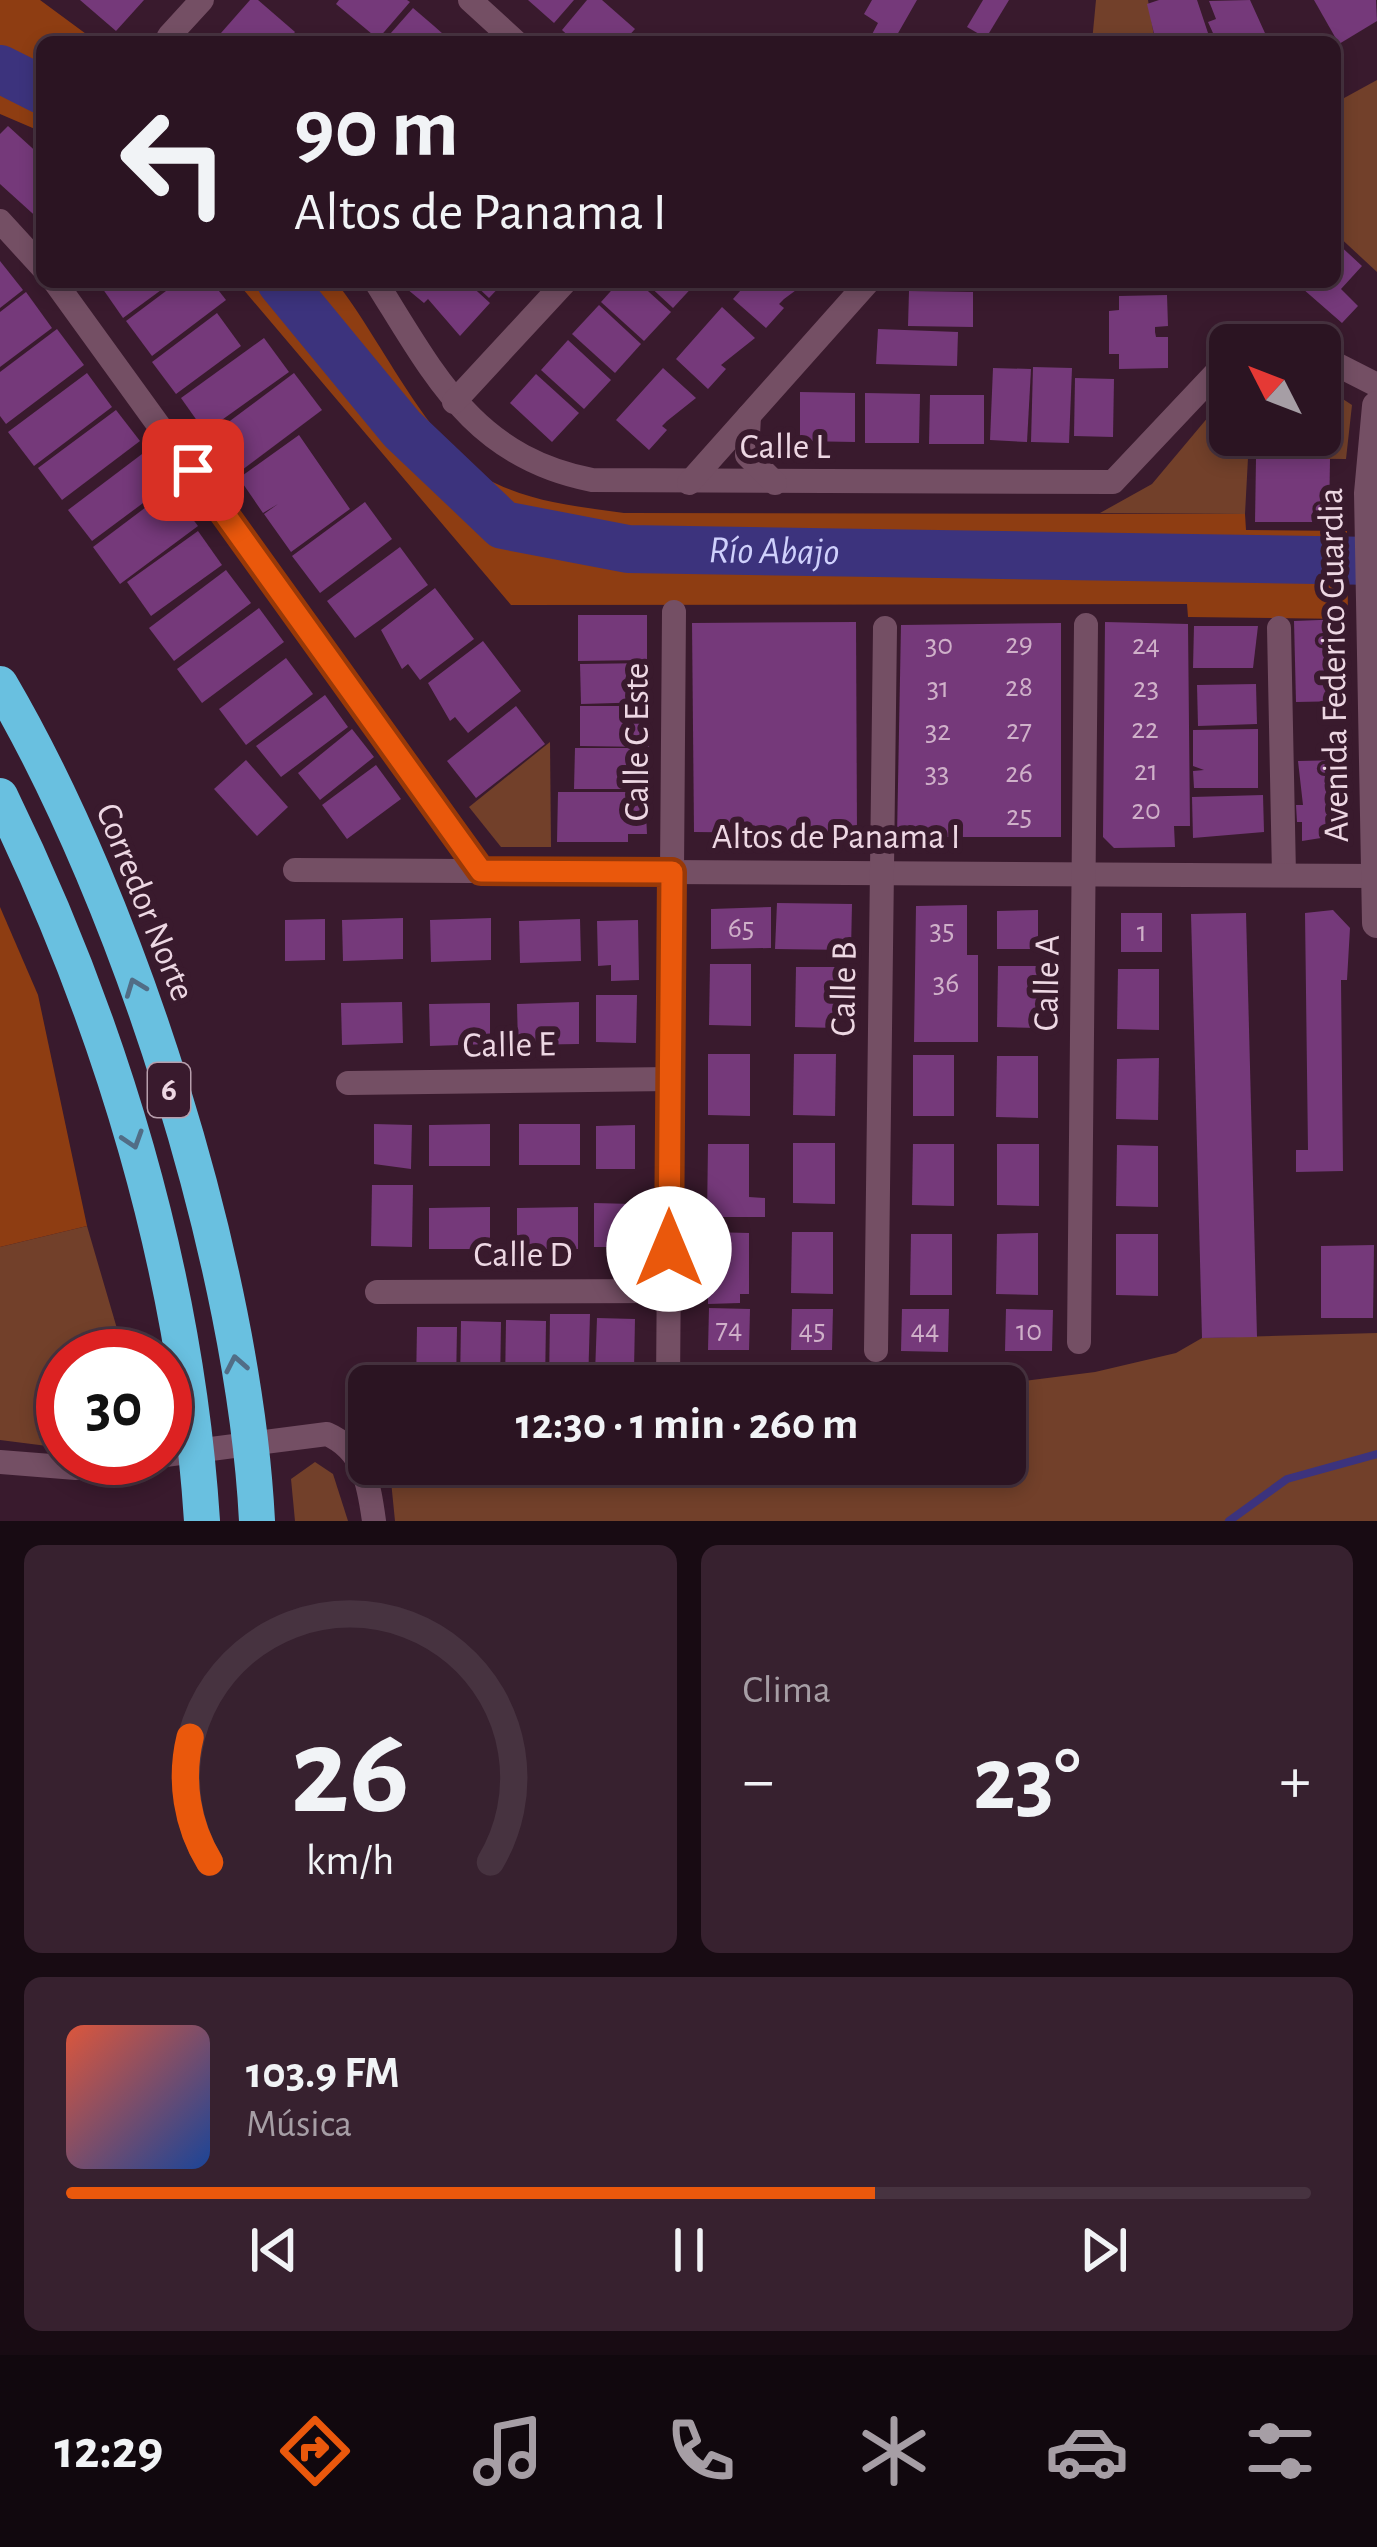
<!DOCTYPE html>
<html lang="es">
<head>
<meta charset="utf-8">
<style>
	:root { --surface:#2b1422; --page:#37212f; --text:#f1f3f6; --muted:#a69ea5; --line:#473340; --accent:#ea580c }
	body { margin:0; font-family:"Alegreya Sans",sans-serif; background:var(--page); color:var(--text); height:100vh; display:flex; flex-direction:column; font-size:45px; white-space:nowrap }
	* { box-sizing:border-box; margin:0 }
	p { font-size:39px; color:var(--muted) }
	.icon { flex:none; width:66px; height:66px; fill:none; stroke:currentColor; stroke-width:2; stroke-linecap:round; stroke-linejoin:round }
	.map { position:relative; height:1521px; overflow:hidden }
	.side { display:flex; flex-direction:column; gap:24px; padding:24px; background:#180b13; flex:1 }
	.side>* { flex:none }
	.banner { position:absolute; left:36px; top:36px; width:1305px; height:252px; border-radius:18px; box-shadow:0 6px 18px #0003,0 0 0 3px var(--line); background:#2b1422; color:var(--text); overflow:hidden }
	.needle { width:78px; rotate:312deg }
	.controls { position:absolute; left:1209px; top:324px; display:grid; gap:24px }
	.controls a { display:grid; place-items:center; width:132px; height:132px; border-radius:18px; background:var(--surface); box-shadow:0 6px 18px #0003,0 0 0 3px var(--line); font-size:60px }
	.speed { position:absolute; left:36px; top:1329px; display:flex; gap:24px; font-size:60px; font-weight:700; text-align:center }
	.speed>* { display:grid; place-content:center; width:156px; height:156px; border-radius:50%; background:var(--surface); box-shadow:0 6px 18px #0003,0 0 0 3px var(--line); line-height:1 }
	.speed .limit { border:18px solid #d22; background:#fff; color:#111 }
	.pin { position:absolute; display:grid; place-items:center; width:102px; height:102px; color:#fff; margin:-51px; border-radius:24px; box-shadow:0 6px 18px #0006 }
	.me { position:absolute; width:132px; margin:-66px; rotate:0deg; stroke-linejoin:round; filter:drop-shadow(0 0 9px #0008) }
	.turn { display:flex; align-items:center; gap:42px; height:252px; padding:0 60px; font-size:54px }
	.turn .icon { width:156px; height:156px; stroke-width:2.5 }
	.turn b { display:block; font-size:84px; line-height:102px }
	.big { font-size:90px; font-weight:700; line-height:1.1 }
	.side .card { flex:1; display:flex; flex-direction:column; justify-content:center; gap:18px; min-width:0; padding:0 42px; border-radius:18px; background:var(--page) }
	.side .dial { align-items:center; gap:0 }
	.dial svg { height:312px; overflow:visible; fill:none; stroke:var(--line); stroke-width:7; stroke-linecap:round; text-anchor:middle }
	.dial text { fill:var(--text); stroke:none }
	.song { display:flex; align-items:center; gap:36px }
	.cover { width:144px; height:144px; border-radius:18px; background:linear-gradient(135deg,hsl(10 70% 55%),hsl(220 70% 35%)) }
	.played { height:12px; border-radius:6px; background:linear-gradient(90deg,var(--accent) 65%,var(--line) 65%) }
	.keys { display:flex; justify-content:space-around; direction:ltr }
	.heat { display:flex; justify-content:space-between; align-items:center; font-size:66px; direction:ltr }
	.side .tiles { flex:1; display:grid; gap:24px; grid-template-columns:1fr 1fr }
	.card:last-child { grid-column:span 2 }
	.trip { position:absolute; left:348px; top:1365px; width:678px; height:120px; border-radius:18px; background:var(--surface); box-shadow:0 6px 18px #0003,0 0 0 3px var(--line); font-weight:700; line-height:120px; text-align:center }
	.tab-bar { display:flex; height:192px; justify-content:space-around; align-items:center; background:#11080e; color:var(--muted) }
	.tab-bar .icon { width:84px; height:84px }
	.tab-bar .on { color:var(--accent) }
	.tab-bar b { font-size:54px; color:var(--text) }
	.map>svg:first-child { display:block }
	.green { fill:#72402a }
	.forest { fill:#8e3d12 }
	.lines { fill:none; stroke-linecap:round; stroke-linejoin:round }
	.stream { stroke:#3c337d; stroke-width:8 }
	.river { stroke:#3c337d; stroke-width:48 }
	.building { fill:#75397a }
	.minor { stroke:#744f64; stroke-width:24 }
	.tertiary { stroke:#744f64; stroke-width:30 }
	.motorway { stroke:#69c0e0; stroke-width:36 }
	.oneway { stroke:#516d86 }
	.route-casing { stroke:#983908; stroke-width:30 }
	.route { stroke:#ea580c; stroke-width:21 }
	.labels { text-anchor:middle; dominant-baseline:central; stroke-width:12; stroke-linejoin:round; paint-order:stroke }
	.number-label { font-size:30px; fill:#cfb0c9 }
	.shield { fill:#391a2d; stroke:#b79eac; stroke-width:3 }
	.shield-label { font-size:33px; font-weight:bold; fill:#edd7e3 }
	.street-label { font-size:36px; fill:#edd7e3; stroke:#391a2d }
	.water-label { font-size:39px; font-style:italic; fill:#cfd0fc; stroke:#391a2d }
</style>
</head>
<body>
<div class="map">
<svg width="1377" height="1521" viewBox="0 0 1377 1521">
	<rect width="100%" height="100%" fill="#391a2d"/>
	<!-- green -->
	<g class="green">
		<polygon points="1096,0 1148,0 1155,42 1092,42"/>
		<polygon points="1377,80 1377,272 1335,233 1335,103"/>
		<polygon points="1320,384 1352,405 1346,459 1248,458 1245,514 1100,513 1152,484 1230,391 1230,435 1320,435"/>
		<polygon points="550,742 551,847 501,847 469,807"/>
		<polygon points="87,1226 125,1356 63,1356 63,1448 0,1440 0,1247"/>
		<polygon points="1377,1333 1377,1521 395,1521 391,1481 406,1464 1005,1464 1005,1386 983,1386 1095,1372 1176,1353 1202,1338"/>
		<polygon points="315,1462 333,1474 348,1521 295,1521 291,1479"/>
	</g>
	<!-- forest -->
	<g class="forest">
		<polygon points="0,0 40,0 97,42 42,42 42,132 0,114"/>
		<path d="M237 282H336C381 338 432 454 497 484 537 503 581 507 624 513L1245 514 1246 530 1347 531 1348 619 1188 617 1187 604 511 605Z"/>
		<polygon points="0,907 38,995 87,1226 0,1247"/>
	</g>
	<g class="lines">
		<!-- stream -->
		<polyline class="stream" points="1229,1521 1287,1479 1377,1454"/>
		<!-- river -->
		<g class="river">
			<polyline points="0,69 42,90"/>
			<path id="s1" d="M281 282 402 429 503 525 628 549 1377 561"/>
		</g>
	</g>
	<!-- building -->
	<g class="building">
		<polygon points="80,0 144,0 116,31"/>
		<polygon points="250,0 258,0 295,32 286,42 231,42 221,33"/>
		<polygon points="339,0 407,0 410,2 378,39 336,4"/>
		<polygon points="528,0 574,0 554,23"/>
		<polygon points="587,0 602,0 635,29 623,42 575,42 562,30"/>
		<polygon points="872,0 917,0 893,42 868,42 878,23 864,14"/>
		<polygon points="983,0 1009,0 986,38 967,27"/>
		<polygon points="1159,0 1197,0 1211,42 1156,42 1147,4"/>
		<polygon points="1250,0 1269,42 1217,42 1208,22 1216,19 1209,1"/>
		<polygon points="1314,0 1376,0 1377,21 1339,44"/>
		<polygon points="413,8 434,26 452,42 383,42"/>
		<polygon points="8,126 42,157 42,222 0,184 0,134"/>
		<polygon points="1335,241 1362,266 1341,289 1358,306 1342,323 1295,282 1335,282"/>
		<polygon points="0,261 23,290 0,308"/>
		<polygon points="98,282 172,282 123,318"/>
		<polygon points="178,282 212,282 226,300 152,356 126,321"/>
		<polygon points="413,282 467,282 490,303 460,336 428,299 424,303 407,289"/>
		<polygon points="472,282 504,282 489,298"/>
		<polygon points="619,282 638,282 671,312 644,341 601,302"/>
		<polygon points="645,282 697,282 673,308"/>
		<polygon points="748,282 807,282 784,299 779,304 784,308 766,328 733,299"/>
		<polygon points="909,291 973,292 973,327 908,326"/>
		<polygon points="26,292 52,328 0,367 0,312"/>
		<polygon points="1167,295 1168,326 1155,327 1155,332 1156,337 1168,337 1168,368 1119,369 1119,354 1109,354 1109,311 1119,310 1119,296"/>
		<polygon points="599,305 641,344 615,373 572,334"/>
		<polygon points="722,307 755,338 721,365 726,369 708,389 676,359"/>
		<polygon points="217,313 241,346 176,394 152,362"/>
		<polygon points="57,329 84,365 6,424 0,416 0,372"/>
		<polygon points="878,329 958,332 957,366 876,364"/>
		<polygon points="264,338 289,372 205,432 181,398"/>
		<polygon points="568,340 611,380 584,409 541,370"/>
		<polygon points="1033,367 1072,368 1069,443 1031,442"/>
		<polygon points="663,368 696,398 667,421 662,426 667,430 649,450 616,420"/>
		<polygon points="993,368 1031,369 1027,442 990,440"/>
		<polygon points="87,373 112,407 34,466 8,432"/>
		<polygon points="294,373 322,410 234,476 207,438"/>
		<polygon points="536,374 579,413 552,442 510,403"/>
		<polygon points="1075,378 1114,379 1113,437 1074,436"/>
		<polygon points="800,392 855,393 855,442 800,441"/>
		<polygon points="865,393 920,394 919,443 865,443"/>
		<polygon points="930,395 984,395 984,444 929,444"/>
		<polygon points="116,410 140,441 62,500 38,468"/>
		<polygon points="299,435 350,509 291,552 264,514 278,504 263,513 239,478"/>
		<polygon points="146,451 170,483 92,541 68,510"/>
		<polygon points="1256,458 1330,459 1329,522 1255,522"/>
		<polygon points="170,489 198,526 120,584 93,547"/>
		<polygon points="365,502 392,539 320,593 292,556"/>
		<polygon points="198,531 222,565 151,616 127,582"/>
		<polygon points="400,547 428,585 355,638 327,601"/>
		<polygon points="226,570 251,603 174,661 149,628"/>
		<polygon points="435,588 474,639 420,680 408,664 402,669 381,630"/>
		<polygon points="259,608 284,642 202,703 177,669"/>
		<polygon points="578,615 647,615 647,660 578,661"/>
		<polygon points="1345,619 1347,701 1296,702 1294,621"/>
		<polygon points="856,622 857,834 694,832 692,623"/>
		<polygon points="1105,622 1188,624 1190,826 1174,826 1175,847 1114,848 1103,837"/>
		<polygon points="1061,623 1061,837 897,837 901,625"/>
		<polygon points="1194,626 1258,626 1253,668 1193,668"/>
		<polygon points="483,641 521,691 468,733 455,717 450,721 428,683"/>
		<polygon points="286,658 313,694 246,745 219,709"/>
		<polygon points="651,663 651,702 581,704 580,664"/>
		<polygon points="1256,684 1257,724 1198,726 1197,685"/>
		<polygon points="325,695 348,727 281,777 256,746"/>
		<polygon points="516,706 545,744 476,798 447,761"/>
		<polygon points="580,706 650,706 649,747 580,746"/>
		<polygon points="352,729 374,757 320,800 298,773"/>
		<polygon points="1258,729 1258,788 1194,788 1193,771 1204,770 1193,766 1193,730"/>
		<polygon points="575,748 644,748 644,789 574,789"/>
		<polygon points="246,760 288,807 257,836 214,789"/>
		<polygon points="1344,760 1346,825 1340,825 1340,835 1302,841 1302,822 1297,822 1296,805 1303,805 1298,761"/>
		<polygon points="376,765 401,799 347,839 322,805"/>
		<polygon points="558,792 645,792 647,834 628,834 628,842 557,842"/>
		<polygon points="1263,795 1264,832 1193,838 1192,797"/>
		<polygon points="777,903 852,904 851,950 775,949"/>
		<polygon points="967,905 967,955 978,955 978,1042 914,1042 916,906"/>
		<polygon points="771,907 771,948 711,949 711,909"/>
		<polygon points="1038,910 1038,949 997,949 997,911"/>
		<polygon points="1333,910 1350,928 1347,980 1341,980 1343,1171 1296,1172 1296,1150 1308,1150 1305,913"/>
		<rect x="1121" y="913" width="41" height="39"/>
		<polygon points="1246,913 1257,1337 1202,1338 1191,914"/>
		<polygon points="403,918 403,959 343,961 342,920"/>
		<polygon points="491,918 491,960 431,962 430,920"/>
		<polygon points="325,919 325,960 285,961 285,920"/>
		<polygon points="580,919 581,961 520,963 519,921"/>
		<polygon points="638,920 639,980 611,981 611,965 598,966 597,921"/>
		<polygon points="710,964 751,964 751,1026 709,1025"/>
		<polygon points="998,966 1039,966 1039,1028 997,1027"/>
		<polygon points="796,967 837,967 837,1028 795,1027"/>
		<polygon points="1118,969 1159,969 1159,1030 1117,1029"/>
		<polygon points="596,995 637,995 636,1043 596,1042"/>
		<polygon points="402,1002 403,1043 342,1045 341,1003"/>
		<polygon points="579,1002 579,1044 518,1045 517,1004"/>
		<polygon points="490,1003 490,1044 430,1046 429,1004"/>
		<polygon points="708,1054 750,1054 750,1116 708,1115"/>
		<polygon points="794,1054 836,1054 835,1116 793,1115"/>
		<rect x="913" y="1055" width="41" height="61"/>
		<polygon points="997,1056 1038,1056 1038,1118 996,1117"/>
		<polygon points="1159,1058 1158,1120 1116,1119 1117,1059"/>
		<polygon points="374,1124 412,1125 411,1169 374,1164"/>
		<polygon points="490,1124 490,1166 429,1166 429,1125"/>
		<rect x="519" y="1124" width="61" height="41"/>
		<polygon points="635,1125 635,1169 596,1169 596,1126"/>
		<polygon points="793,1143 835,1143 835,1204 793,1203"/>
		<polygon points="708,1144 749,1144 749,1197 765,1198 765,1217 707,1217"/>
		<polygon points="913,1144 954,1144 954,1206 912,1205"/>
		<polygon points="997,1144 1039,1144 1039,1206 997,1205"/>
		<polygon points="1117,1145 1158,1146 1158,1207 1116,1206"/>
		<polygon points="372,1185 413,1185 412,1247 371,1246"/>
		<polygon points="594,1203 633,1204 633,1247 594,1247"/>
		<polygon points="490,1207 490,1249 429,1249 429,1208"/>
		<polygon points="578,1207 578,1249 517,1249 517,1208"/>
		<polygon points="708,1232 749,1233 749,1294 740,1294 740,1303 708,1304"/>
		<polygon points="792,1232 833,1232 833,1294 791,1293"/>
		<polygon points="1038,1233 1038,1295 996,1294 997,1234"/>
		<polygon points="911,1234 952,1234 952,1295 910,1295"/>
		<polygon points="1116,1234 1158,1234 1158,1296 1116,1295"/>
		<polygon points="1374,1245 1373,1318 1321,1318 1321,1246"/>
		<polygon points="709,1308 750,1309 749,1350 708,1350"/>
		<polygon points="792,1309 833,1309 832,1350 791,1350"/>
		<polygon points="902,1309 949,1309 948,1352 901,1351"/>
		<polygon points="1006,1309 1053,1310 1052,1351 1005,1351"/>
		<polygon points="550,1314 590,1314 588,1386 549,1386"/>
		<polygon points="597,1318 635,1319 634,1370 595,1374"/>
		<polygon points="506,1320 546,1321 545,1386 505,1386"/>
		<polygon points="461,1321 501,1322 500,1386 460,1386"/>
		<polygon points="417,1327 457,1327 456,1386 416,1386"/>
	</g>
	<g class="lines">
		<!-- minor -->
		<g class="minor">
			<polyline points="470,0 516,42"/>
			<polyline points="169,36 202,0"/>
			<polyline points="0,221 42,267"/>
			<polyline points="55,282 481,871"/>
			<path d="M376 282C435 376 474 457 592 480L1113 482 1230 358"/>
			<polyline points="1249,345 1264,340 1292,345"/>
			<polyline points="1320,356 1377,385"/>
			<polyline points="454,402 565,282"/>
			<polyline points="749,416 747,455 775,483"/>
			<polyline points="689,483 868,282"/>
			<polyline points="1279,628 1284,875"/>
			<polyline points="295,870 1377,876"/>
			<polyline points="348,1083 671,1079"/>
			<polyline points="377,1292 669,1291"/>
			<polyline points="1079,1342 1086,625"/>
			<polyline points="876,1350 885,628"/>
			<polyline points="668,1386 674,612"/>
			<path d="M165 1455 327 1434C364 1450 369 1485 374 1521"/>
			<polyline points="0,1462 76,1468 144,1458"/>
		</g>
		<!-- tertiary -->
		<polyline class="tertiary" points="1377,406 1369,493 1377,923"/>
		<!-- motorway -->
		<g class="motorway">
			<path d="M0 684C129 904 244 1266 257 1521"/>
			<path d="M0 796C110 1021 186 1271 202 1521"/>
		</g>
	</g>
	<!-- one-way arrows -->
	<defs><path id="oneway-chevron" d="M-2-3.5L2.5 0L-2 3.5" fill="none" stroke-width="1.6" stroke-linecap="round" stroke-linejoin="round" transform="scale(3)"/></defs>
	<g class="oneway">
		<use href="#oneway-chevron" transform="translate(135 987) rotate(-111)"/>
		<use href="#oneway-chevron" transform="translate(133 1140) rotate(72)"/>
		<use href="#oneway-chevron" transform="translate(236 1364) rotate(-101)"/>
	</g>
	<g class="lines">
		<!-- route casing -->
		<g class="route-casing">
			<polyline id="route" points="193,470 481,871 672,872 669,1249"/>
		</g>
		<!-- route -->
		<use href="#route" class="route"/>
	</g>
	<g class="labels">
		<!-- number labels -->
		<g class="number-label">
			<text x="1019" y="644">29</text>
			<text x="939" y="645">30</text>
			<text x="1146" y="645">24</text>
			<text x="1019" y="687">28</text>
			<text x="938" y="688">31</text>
			<text x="1146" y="688">23</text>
			<text x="1145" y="729">22</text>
			<text x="1019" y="730">27</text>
			<text x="938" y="731">32</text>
			<text x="1146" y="771">21</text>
			<text x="937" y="773">33</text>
			<text x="1019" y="773">26</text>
			<text x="1146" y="810">20</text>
			<text x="1019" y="816">25</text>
			<text x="741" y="928">65</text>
			<text x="942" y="930">35</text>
			<text x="1142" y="932">1</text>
			<text x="946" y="983">36</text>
			<text x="729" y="1329">74</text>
			<text x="812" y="1330">45</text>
			<text x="925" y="1330">44</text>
			<text x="1029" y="1331">10</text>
		</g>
		<!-- shield labels -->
		<rect class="shield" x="148" y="1063" width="42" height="54" rx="9"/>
		<g class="shield-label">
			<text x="169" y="1090">6</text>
		</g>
		<!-- street labels -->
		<g class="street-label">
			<text x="785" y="447">Calle L</text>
			<text transform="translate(1334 665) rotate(-91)">Avenida Federico Guardia</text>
			<text transform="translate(637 742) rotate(-90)">Calle C Este</text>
			<text x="836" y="837">Altos de Panama I</text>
			<text transform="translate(145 902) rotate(68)">Corredor Norte</text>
			<text transform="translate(1047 983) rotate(-89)">Calle A</text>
			<text transform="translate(844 989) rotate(-89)">Calle B</text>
			<text transform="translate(509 1045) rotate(-1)">Calle E</text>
			<text x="523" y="1255">Calle D</text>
		</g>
		<!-- water labels -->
		<g class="water-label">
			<text stroke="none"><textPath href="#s1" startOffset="603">Río Abajo</textPath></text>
		</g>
	</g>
</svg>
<div class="controls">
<a><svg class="needle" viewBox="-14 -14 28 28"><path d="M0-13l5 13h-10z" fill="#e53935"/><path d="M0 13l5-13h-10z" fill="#a69ea5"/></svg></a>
</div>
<div class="speed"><div class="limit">30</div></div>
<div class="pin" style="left:193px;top:470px;background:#d93025"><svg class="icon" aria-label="arrive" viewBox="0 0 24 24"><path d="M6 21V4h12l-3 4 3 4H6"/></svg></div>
<svg class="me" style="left:669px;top:1249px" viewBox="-20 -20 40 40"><circle r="19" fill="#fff"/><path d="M0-13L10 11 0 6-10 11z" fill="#ea580c"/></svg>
<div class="trip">12:30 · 1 min · 260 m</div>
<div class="banner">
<div class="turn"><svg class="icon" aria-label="left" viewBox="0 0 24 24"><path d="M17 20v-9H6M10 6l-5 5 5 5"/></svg><div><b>90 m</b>Altos de Panama I</div></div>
</div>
</div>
<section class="side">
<div class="tiles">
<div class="card dial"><svg viewBox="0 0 100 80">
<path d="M14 69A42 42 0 1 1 86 69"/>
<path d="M14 69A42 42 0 0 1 9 37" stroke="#ea580c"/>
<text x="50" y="56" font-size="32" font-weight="700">26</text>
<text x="50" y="72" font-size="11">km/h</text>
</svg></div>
<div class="card"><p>Clima</p>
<div class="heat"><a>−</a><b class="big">23°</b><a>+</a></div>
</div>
<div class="card">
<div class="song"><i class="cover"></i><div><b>103.9 FM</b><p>Música</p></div></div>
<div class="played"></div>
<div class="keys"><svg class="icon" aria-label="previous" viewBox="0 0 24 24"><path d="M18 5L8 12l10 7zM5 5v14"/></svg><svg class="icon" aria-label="pause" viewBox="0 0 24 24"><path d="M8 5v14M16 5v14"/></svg><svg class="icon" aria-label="next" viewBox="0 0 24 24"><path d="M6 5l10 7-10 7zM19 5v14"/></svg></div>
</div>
</div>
</section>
<nav class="tab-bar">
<b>12:29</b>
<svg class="icon on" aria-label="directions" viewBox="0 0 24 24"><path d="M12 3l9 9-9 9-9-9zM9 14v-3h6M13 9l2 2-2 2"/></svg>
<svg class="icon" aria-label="music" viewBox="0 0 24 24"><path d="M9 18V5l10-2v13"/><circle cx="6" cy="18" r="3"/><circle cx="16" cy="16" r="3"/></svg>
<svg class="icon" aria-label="phone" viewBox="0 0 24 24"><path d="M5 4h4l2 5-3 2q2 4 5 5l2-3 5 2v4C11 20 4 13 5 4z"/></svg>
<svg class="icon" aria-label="climate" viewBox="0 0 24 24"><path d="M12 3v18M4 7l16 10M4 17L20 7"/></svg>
<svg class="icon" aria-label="car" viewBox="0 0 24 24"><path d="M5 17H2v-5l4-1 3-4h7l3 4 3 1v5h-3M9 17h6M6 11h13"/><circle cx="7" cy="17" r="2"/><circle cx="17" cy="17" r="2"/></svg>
<svg class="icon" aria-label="filters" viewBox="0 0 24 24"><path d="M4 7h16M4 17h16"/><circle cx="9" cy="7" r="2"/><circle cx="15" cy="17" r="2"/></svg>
</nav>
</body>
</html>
